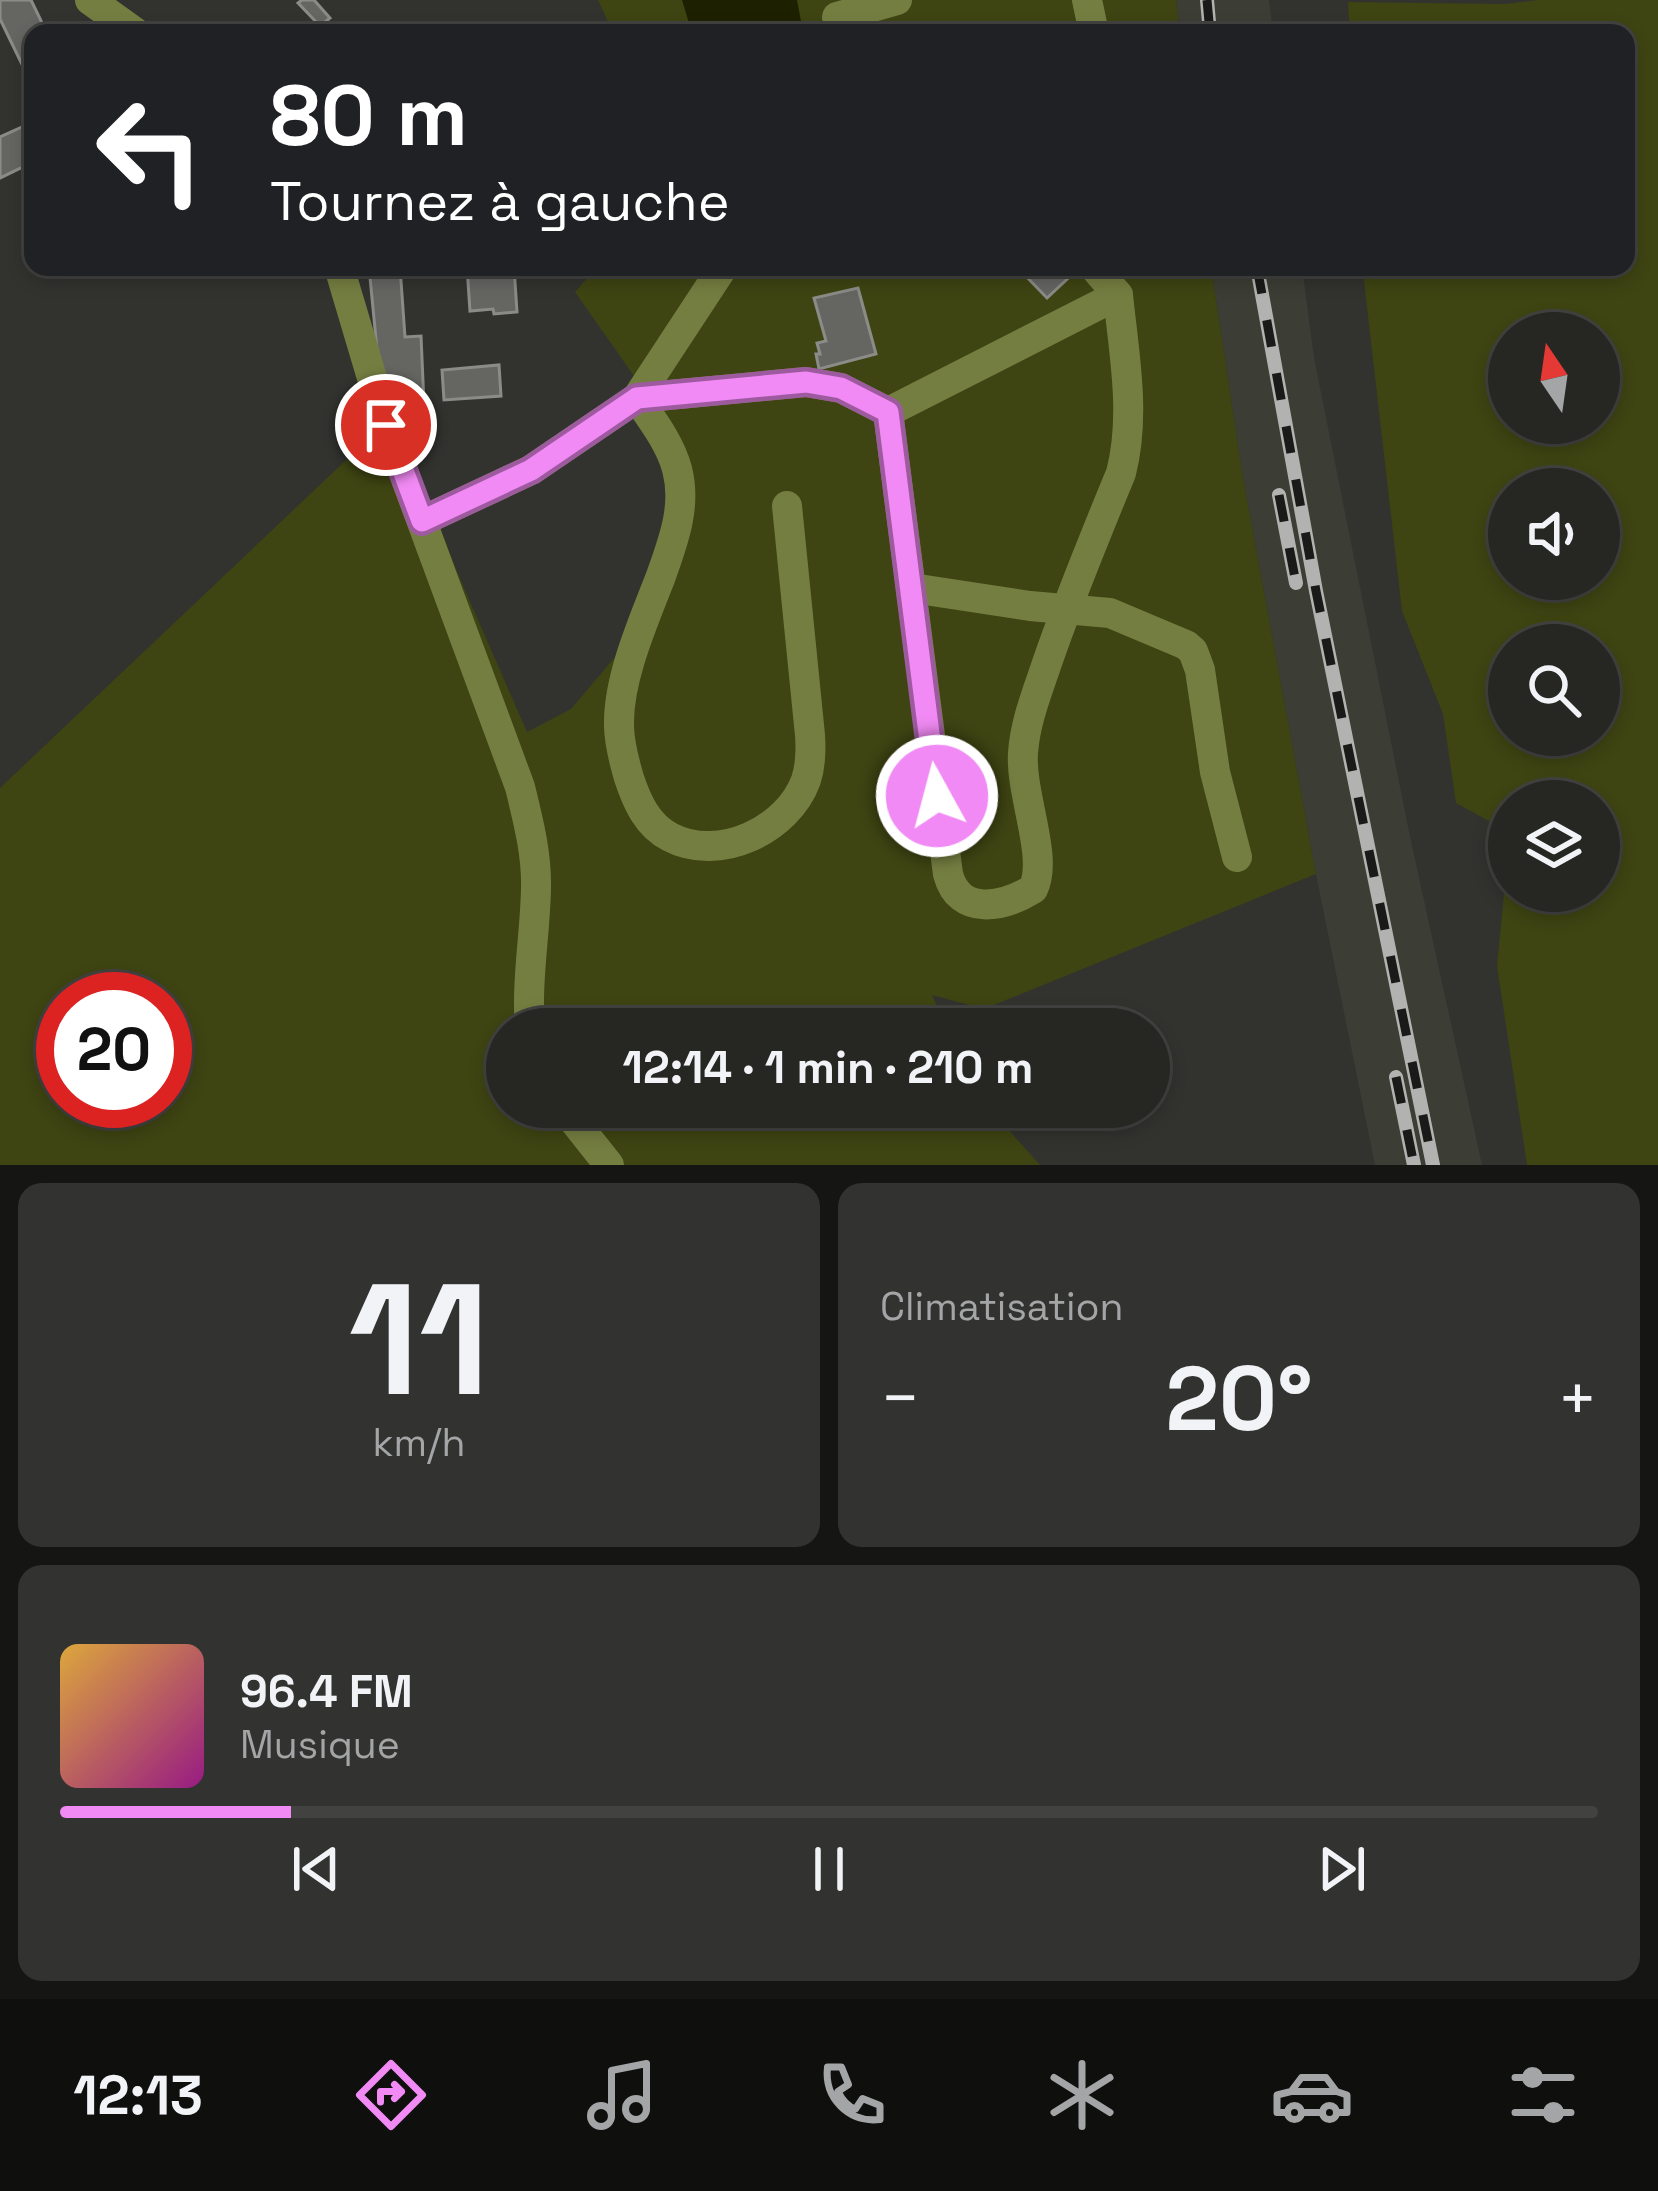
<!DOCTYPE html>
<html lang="fr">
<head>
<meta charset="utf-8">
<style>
	:root { --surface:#262623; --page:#323230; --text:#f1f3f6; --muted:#a4a5a6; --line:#424341; --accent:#f18af4 }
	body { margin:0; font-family:"Space Grotesk",sans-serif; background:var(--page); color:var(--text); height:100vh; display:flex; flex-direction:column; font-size:45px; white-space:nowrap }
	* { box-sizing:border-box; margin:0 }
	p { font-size:39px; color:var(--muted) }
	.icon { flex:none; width:66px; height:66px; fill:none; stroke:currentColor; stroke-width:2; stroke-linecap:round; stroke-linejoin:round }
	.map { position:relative; height:1165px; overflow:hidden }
	.panel { display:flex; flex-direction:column; gap:18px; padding:18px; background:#151513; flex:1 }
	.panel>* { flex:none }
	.guide { position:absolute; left:24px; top:24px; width:1611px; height:252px; border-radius:24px; box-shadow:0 6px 18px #0003,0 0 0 3px var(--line); background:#202124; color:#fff; overflow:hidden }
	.needle { width:78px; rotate:347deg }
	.fabs { position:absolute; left:1488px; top:312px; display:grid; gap:24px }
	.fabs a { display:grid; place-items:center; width:132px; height:132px; border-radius:50%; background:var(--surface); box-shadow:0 6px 18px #0003,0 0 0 3px var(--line); font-size:60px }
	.speed { position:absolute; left:36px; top:972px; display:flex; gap:24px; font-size:60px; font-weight:700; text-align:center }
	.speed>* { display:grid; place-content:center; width:156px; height:156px; border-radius:50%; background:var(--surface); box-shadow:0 6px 18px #0003,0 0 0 3px var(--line); line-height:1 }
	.speed .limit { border:18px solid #d22; background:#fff; color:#111 }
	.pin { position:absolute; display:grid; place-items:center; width:102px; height:102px; color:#fff; margin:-51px; border:6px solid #fff; border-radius:50%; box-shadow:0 3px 12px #0007 }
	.me { position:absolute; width:132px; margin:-66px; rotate:353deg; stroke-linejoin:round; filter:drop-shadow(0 0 9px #0008) }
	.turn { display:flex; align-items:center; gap:42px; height:252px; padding:0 48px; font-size:54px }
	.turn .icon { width:156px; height:156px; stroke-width:2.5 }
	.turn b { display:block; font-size:84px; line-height:102px }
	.big { font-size:90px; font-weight:600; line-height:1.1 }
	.panel .tile { flex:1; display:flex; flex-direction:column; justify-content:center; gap:18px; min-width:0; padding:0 42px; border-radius:24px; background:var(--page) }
	.panel .dial { align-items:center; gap:0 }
	.dial b { font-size:156px; line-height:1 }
	.song { display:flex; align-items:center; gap:36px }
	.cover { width:144px; height:144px; border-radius:18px; background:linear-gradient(135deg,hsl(40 70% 55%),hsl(310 70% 35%)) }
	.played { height:12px; border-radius:6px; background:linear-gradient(90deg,var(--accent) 15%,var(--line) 15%) }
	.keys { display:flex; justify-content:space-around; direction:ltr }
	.heat { display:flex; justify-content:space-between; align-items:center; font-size:66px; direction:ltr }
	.panel .tiles { flex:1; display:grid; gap:18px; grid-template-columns:1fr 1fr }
	.tile:last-child { grid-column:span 2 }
	.trip { position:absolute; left:486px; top:1008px; width:684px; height:120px; border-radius:60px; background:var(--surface); box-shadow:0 6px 18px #0003,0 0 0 3px var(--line); font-weight:600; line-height:120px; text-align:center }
	.menu { display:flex; height:192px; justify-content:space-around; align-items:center; background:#0f0f0e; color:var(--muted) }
	.menu .icon { width:84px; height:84px }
	.menu .current { color:var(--accent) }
	.menu b { font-size:54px; color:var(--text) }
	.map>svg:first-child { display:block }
	.built { fill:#3c3e35 }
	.green { fill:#3e4412; fill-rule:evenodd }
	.water { fill:#1d2101 }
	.building { fill:#656662; stroke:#8b8c87; stroke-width:3 }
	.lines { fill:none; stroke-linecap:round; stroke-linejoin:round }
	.minor { stroke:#757e41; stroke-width:30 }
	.rail-casing { stroke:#b2b3b0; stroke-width:14 }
	.rail { stroke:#1a1a19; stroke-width:9; stroke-dasharray:27; stroke-linecap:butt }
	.route-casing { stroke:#9d5a9f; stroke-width:30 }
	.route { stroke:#f18af4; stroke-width:21 }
</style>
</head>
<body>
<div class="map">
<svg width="1658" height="1165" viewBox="0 0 1658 1165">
	<rect width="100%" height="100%" fill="#32332f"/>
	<!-- built -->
	<g class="built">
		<polygon points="1176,0 1269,0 1273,33 1180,33"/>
		<polygon points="1211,267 1302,267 1314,358 1409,832 1482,1165 1375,1165 1316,874 1243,478"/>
	</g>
	<!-- green -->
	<g class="green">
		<polygon points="598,0 1176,0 1180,33 613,33"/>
		<path d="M1538 0H1658V1165H1527L1497 966 1509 843V891H1599V801H1509V832L1456 803 1443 714 1402 611 1365 290 1363 267H1626V33H1350L1348 2 1505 4ZM1509 333H1599V423H1509ZM1509 489H1599V579H1509ZM1509 645H1599V735H1509Z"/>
		<path d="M597 267H1211L1243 478 1316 874 984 1009 932 995 948 1029H507V1107H988L1040 1165H0V788L363 444 406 440 458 574 527 732 571 709 631 638 670 533 662 416 575 292ZM63 999H165V1101H63Z"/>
	</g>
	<!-- water -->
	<polygon class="water" points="682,0 797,0 803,32 692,33"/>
	<!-- building -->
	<g class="building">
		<polygon points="0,0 31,0 47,33 33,33 33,87 0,19"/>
		<polygon points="302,0 314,0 330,18 320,26 298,3"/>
		<polygon points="33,122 33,162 0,178 0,137"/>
		<polygon points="369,267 400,267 405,337 421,336 424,404 388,405 381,391"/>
		<polygon points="467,267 514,267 517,312 494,314 493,309 470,311"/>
		<polygon points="1017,267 1075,267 1078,269 1047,298"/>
		<polygon points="858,288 876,354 819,369 816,354 820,354 817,343 826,341 814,298"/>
		<polygon points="499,365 501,396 444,400 442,370"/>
	</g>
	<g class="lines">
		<!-- minor -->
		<g class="minor">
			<polyline points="90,0 136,33"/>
			<polyline points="1087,0 1094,33"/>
			<polyline points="837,17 897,0"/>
			<path d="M339 267 386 425 520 787C528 820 537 854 536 889 535 936 526 982 530 1029"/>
			<polyline points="1094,267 1118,295"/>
			<path d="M637 398 806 382 841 388 888 412 948 874C959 917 1004 907 1033 889 1049 858 1020 794 1023 753 1025 722 1037 693 1047 663 1069 599 1095 536 1121 473 1136 415 1124 354 1118 295L888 412"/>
			<path d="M637 398C652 420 670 443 677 469 687 506 673 542 661 576 644 620 618 678 619 725 619 743 624 761 629 778 637 802 647 825 670 837 719 863 788 830 806 780 811 765 811 750 810 735L787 506"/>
			<polyline points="422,521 531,470 637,398 723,267"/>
			<polyline points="912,588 1030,606 1110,613 1186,645 1193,651 1200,670 1215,772 1237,857"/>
			<polyline points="563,1107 609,1165"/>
		</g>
		<!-- rail casing -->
		<g class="rail-casing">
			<g id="rail">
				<polyline points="1207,0 1210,33"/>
				<polyline points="1257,267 1316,591 1433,1165"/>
				<polyline points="1279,495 1296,583"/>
				<polyline points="1396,1077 1414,1165"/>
			</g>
		</g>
		<!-- rail -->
		<use href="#rail" class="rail"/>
	</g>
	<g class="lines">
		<!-- route casing -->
		<g class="route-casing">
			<polyline id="route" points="386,425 422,521 531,470 637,398 806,382 841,388 888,412 937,796"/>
		</g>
		<!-- route -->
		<use href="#route" class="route"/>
	</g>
</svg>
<div class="fabs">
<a><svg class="needle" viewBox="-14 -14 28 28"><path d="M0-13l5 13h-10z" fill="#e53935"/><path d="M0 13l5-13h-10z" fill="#a4a5a6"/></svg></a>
<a><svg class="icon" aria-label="sound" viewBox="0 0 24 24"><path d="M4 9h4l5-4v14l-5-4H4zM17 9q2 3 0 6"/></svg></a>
<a><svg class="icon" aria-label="search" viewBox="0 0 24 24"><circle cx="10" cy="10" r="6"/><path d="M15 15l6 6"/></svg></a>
<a><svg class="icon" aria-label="layers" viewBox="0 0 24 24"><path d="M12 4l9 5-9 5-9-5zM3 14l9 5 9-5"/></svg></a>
</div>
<div class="speed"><div class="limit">20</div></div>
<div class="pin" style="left:386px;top:425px;background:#d93025"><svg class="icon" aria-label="arrive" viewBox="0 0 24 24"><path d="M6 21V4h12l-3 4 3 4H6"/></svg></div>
<svg class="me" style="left:937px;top:796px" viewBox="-20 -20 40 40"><circle r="17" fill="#f18af4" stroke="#fff" stroke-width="3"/><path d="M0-11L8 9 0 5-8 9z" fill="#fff"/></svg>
<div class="trip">12:14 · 1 min · 210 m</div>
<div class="guide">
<div class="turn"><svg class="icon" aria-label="left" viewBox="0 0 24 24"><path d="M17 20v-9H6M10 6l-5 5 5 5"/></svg><div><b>80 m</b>Tournez à gauche</div></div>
</div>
</div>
<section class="panel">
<div class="tiles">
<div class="tile dial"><b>11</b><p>km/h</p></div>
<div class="tile"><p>Climatisation</p>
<div class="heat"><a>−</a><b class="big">20°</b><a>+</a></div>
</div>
<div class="tile">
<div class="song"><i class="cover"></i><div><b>96.4 FM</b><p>Musique</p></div></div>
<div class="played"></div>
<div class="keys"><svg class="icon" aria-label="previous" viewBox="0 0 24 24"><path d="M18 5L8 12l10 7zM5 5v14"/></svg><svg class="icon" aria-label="pause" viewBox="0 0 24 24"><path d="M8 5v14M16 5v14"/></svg><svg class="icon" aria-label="next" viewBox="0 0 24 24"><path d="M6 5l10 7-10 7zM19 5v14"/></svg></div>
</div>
</div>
</section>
<nav class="menu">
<b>12:13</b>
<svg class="icon current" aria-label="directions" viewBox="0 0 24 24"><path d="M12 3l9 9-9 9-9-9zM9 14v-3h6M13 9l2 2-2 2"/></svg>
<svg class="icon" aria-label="music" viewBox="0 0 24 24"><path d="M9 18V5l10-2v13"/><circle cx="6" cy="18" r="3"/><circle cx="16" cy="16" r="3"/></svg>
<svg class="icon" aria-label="phone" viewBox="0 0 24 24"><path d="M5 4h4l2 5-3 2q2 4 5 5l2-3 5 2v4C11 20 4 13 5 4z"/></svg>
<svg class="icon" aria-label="climate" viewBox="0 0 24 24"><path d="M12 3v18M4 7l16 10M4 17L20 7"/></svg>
<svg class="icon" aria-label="car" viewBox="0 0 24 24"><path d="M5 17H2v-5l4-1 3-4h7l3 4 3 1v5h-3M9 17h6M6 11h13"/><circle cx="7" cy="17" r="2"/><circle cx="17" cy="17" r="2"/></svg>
<svg class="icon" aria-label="filters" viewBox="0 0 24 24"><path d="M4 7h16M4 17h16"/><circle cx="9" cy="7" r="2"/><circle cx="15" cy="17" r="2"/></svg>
</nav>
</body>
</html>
